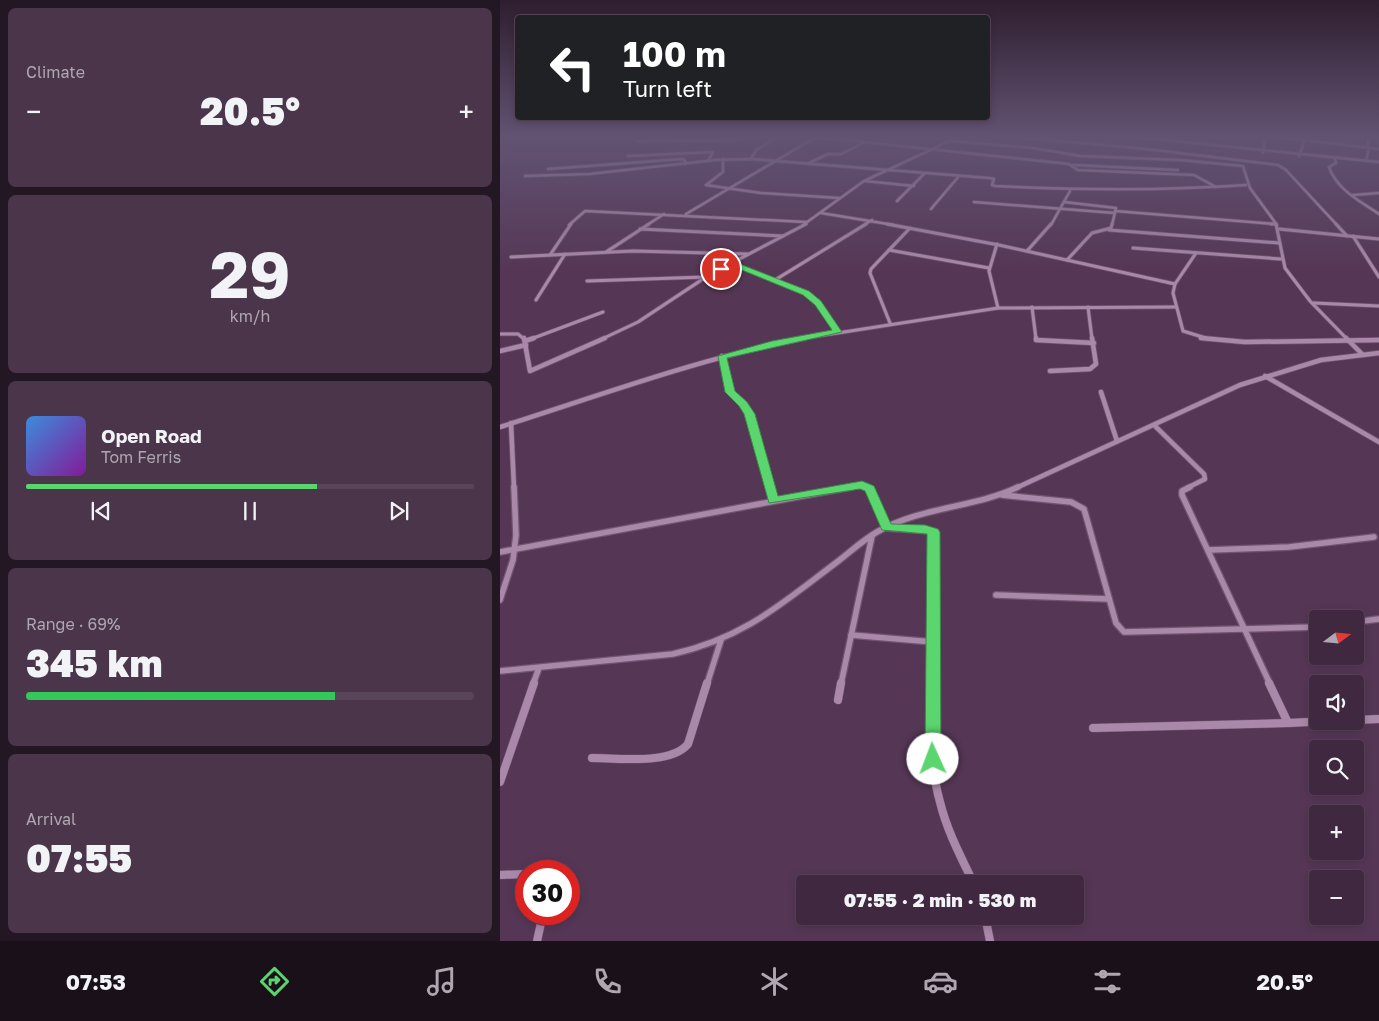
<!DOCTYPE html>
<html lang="en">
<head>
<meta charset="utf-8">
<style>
	:root { --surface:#402940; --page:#4b354b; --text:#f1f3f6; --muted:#aea6b1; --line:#594559; --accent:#5bd56e }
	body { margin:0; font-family:"Golos Text",sans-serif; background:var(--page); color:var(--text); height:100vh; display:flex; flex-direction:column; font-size:19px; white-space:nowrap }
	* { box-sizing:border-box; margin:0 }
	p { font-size:16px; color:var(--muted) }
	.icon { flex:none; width:28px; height:28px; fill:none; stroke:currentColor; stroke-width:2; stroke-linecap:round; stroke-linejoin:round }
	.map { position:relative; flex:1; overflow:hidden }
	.panel { display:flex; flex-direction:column; gap:8px; padding:8px; background:#231723; width:500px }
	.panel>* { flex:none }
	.banner { position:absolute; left:15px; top:15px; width:475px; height:105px; border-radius:5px; box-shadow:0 2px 8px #0003,0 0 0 1px var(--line); background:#202124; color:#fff; overflow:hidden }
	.needle { width:32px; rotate:74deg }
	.buttons { position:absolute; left:809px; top:610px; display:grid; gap:10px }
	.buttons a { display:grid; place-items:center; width:55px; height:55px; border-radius:5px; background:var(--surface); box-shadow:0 2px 8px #0003,0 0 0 1px var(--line); font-size:25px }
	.speed { position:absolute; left:15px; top:860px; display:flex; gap:10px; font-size:25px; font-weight:700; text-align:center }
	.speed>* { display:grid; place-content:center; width:65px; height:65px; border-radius:50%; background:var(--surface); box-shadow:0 2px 8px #0003,0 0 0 1px var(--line); line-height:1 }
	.speed .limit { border:8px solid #d22; background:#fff; color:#111 }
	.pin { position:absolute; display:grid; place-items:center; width:42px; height:42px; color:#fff; margin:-21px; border:2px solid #fff; border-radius:50%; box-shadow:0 1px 5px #0007 }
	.me { position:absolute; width:55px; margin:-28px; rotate:358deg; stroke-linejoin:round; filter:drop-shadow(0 0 4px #0008) }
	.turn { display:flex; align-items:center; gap:18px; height:105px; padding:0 25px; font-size:22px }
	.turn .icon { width:65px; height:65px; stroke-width:2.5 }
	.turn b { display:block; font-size:35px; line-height:42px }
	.big { font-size:38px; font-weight:800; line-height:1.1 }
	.panel .tile { flex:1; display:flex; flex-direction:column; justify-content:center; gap:8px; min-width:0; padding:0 18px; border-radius:8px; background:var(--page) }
	.panel .dial { align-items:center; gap:0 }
	.dial b { font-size:65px; line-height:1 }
	.song { display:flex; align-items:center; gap:15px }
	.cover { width:60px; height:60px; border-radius:8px; background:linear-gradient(135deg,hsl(210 70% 55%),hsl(290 70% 35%)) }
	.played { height:5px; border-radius:2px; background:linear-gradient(90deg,var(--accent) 65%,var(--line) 65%) }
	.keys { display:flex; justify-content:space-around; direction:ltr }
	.heat { display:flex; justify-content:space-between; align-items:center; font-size:28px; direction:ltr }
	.charge { height:8px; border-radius:4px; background:linear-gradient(90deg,#34c759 69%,var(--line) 0) }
	.trip { position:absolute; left:296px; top:875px; width:288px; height:50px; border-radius:5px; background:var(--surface); box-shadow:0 2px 8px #0003,0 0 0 1px var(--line); font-weight:800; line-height:50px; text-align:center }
	.menu { display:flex; height:80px; justify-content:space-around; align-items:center; background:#1a101a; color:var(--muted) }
	.menu .icon { width:35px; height:35px }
	.menu .active { color:var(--accent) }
	.menu b { font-size:22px; color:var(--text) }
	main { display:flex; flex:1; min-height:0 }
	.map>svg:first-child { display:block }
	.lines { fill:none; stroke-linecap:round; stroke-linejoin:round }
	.minor-far4-casing { stroke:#6e566e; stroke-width:4 }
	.minor-far3-casing { stroke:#6e566e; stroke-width:4.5 }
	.minor-far2-casing { stroke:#6e566e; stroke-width:6 }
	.minor-far1-casing { stroke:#6e566e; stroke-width:8 }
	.minor-casing { stroke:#6e566e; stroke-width:9 }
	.minor-far4 { stroke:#a8a; stroke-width:2.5 }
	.minor-far3 { stroke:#a8a; stroke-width:3 }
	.minor-far2 { stroke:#a8a; stroke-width:4.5 }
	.minor-far1 { stroke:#a8a; stroke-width:5.5 }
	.minor { stroke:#a8a; stroke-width:8 }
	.route { fill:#5bd56e; stroke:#3b8a48 }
</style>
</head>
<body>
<main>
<section class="panel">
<div class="tile"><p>Climate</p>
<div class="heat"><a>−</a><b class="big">20.5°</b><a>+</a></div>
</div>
<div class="tile dial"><b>29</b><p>km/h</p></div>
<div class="tile">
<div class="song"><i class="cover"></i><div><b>Open Road</b><p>Tom Ferris</p></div></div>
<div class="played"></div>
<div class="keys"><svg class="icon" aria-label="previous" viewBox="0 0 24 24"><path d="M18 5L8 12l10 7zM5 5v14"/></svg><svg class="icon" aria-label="pause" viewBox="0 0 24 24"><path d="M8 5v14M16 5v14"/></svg><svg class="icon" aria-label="next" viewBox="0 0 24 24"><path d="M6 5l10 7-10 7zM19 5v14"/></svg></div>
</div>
<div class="tile"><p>Range · 69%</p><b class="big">345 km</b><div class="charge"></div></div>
<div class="tile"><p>Arrival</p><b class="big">07:55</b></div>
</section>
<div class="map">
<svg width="879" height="941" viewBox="0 0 879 941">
	<rect width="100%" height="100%" fill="#553755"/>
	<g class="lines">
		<!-- minor-far4 casing -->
		<g class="minor-far4-casing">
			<g id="minor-far4">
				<polyline points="316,137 569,164 578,170 694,175 716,187"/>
				<polyline points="517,137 647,149 778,165 786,170 837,225"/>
				<polyline points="636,137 879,162"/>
				<polyline points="716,137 726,138"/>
				<polyline points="778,137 879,149"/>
				<polyline points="138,141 235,140 242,137"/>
				<polyline points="450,141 533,148 581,156 680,160 743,166 750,188 777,225"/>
				<polyline points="763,152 765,137"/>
				<polyline points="128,156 213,152 208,161"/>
				<polyline points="799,156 806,137"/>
				<polyline points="223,159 223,172 206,185 261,193 339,198"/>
				<polyline points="251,159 256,150 277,137"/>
				<path d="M835 159 836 163 829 167C837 190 860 201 879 214"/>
				<polyline points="866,161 869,148 867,137"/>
				<polyline points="309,163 328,154 341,154 363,143"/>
				<polyline points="573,165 678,170"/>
				<polyline points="48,169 182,159 185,160 185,164"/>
				<path d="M25 176 89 174 215 160 251 159 489 178 494 179 492 185 495 186C579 190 662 191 746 185"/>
				<polyline points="365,181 414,186"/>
				<polyline points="853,195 879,193"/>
				<polyline points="397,201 424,174"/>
				<polyline points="474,202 615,213"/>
				<polyline points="564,202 616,208 612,225"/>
				<polyline points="431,209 459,176"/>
				<polyline points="615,211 776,224"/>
				<polyline points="321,213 394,225"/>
				<polyline points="186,214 316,137"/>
				<polyline points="69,225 85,211 306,222"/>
				<polyline points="147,225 164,214"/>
				<polyline points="303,225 364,181 458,137"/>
				<polyline points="364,225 372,220"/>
				<polyline points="551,225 570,191"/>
			</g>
		</g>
		<!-- minor-far3 casing -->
		<g class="minor-far3-casing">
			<g id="minor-far3">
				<polyline points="387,224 499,245 675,284 673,293 683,331 709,339"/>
				<polyline points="771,224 776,224"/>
				<polyline points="776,224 785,268 810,301 847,339"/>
				<polyline points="836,224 847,236"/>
				<polyline points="140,229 283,236"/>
				<polyline points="779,229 879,239"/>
				<polyline points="609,230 780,243"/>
				<polyline points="853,236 879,277"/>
				<polyline points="497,244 489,271 498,308"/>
				<polyline points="633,248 781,259"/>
				<polyline points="389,250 489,268"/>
				<polyline points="527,251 551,224"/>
				<polyline points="106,252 149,224"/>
				<polyline points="50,255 71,224"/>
				<polyline points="11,257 133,251 248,254"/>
				<polyline points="567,260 592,233 611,228 612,224"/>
				<polyline points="232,263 306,293 318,303 338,332"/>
				<polyline points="275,280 366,224"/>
				<polyline points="87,281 206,277"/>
				<polyline points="675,284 696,253"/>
				<polyline points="36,300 65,254"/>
				<polyline points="814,303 879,306"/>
				<polyline points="532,307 536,339"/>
				<polyline points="588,307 592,339"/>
				<polyline points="390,323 370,273 371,269 410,228"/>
				<polyline points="0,334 18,334 24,339"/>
				<polyline points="31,339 103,312"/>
				<polyline points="102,339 138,322 209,275 306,224"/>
				<polyline points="299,339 498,308 676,307"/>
			</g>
		</g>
		<!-- minor-far2 casing -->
		<g class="minor-far2-casing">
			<g id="minor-far2">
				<polyline points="24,338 30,371 105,338"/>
				<polyline points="536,338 536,340 594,343"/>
				<polyline points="701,338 745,342 879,340"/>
				<polyline points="846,338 862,354"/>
				<polyline points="25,341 34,338"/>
				<polyline points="0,351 26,345"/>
				<polyline points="222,356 230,392 243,404 249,414 271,488"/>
				<polyline points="550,371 590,369 596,364 592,338"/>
				<polyline points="765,376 879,442"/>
				<polyline points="601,392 617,441"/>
				<polyline points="11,423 14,488"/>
				<polyline points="654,425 704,474 705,479 687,488"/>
				<path d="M0 427C101 395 201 358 305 338"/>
				<polyline points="344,488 362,485 370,488"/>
				<polyline points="516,488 740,385 821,360 879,353"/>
			</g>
		</g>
		<!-- minor-far1 casing -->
		<g class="minor-far1-casing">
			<g id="minor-far1">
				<polyline points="270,487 274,500"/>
				<polyline points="367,487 370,488 387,528 433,531 432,684"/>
				<polyline points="690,487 682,491 682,495 770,684"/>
				<polyline points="502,495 571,502 584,509 616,623 624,632 818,627"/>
				<polyline points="708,550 789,547 874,537"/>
				<polyline points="0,552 351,487"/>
				<polyline points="496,595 609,599"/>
				<polyline points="0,600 13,560 16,535 14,487"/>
				<polyline points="855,622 879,619"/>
				<polyline points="351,635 433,642"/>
				<path d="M0 671 173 654C244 638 281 604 337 562 350 552 363 540 377 532 420 507 474 508 518 487"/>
				<polyline points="33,684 39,668"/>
				<polyline points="207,684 221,640"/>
				<polyline points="341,684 372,536"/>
			</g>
		</g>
		<!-- minor casing -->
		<g class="minor-casing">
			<g id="minor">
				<path d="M432 683C432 723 429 764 440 802 447 831 461 857 474 884"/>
				<polyline points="769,683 788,723 830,721"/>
				<polyline points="338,700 341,683"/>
				<polyline points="855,720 879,719"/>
				<polyline points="593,728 788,723"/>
				<path d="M92 758C118 758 171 765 188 744L207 683"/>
				<polyline points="0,782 34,683"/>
				<polyline points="0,875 26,874"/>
				<polyline points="485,916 490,941"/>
				<polyline points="37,941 43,914"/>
			</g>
		</g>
		<!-- minor-far4 -->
		<use href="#minor-far4" class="minor-far4"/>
		<!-- minor-far3 -->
		<use href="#minor-far3" class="minor-far3"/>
		<!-- minor-far2 -->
		<use href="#minor-far2" class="minor-far2"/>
		<!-- minor-far1 -->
		<use href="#minor-far1" class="minor-far1"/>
		<!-- minor -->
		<use href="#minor" class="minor"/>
	</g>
	<!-- sky -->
	<linearGradient id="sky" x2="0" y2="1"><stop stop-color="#2f1e2f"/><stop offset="0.51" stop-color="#625373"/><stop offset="1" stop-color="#625373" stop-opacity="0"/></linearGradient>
	<rect width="879" height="269" fill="url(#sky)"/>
	<!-- route -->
	<polygon class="route" points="232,261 309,291 321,301 342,332 227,358 235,391 247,402 255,414 278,496 362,481 374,486 391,524 425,525 438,529 440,532 441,759 439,765 433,767 427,765 425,759 427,534 382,530 365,491 360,489 269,503 244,414 239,406 225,392 218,356 272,341 332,330 315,305 303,295 232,266 221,272 217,269"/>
</svg>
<div class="buttons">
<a><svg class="needle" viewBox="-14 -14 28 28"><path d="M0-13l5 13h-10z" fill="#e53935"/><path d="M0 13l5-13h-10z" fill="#aea6b1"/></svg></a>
<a><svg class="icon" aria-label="sound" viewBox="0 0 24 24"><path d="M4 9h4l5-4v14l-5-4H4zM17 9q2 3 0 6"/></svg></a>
<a><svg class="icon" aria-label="search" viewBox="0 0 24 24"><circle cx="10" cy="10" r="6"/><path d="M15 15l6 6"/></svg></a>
<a>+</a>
<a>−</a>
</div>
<div class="speed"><div class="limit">30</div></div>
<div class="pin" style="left:221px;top:269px;background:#d93025"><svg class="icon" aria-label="arrive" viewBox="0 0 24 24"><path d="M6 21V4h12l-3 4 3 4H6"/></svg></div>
<svg class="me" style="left:433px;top:759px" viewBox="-20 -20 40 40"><circle r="19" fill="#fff"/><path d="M0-13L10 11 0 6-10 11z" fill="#5bd56e"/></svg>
<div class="trip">07:55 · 2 min · 530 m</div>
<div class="banner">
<div class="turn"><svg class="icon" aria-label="left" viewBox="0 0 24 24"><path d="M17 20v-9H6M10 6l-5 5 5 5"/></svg><div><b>100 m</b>Turn left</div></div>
</div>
</div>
</main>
<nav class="menu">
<b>07:53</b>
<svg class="icon active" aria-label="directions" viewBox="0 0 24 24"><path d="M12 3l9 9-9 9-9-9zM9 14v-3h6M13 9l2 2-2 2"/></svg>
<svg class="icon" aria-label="music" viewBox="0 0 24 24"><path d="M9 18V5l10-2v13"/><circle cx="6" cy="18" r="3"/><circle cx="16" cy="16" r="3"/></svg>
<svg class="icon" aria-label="phone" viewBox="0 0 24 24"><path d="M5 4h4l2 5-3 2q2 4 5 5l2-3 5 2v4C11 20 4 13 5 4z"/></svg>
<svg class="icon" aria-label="climate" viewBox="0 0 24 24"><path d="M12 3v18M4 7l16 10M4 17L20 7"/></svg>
<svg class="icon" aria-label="car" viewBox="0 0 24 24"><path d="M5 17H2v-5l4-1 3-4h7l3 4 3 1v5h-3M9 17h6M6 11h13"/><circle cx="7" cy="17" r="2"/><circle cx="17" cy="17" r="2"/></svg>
<svg class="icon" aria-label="filters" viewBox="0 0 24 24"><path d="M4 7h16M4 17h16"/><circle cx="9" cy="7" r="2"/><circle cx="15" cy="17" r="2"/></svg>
<b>20.5°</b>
</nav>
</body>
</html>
